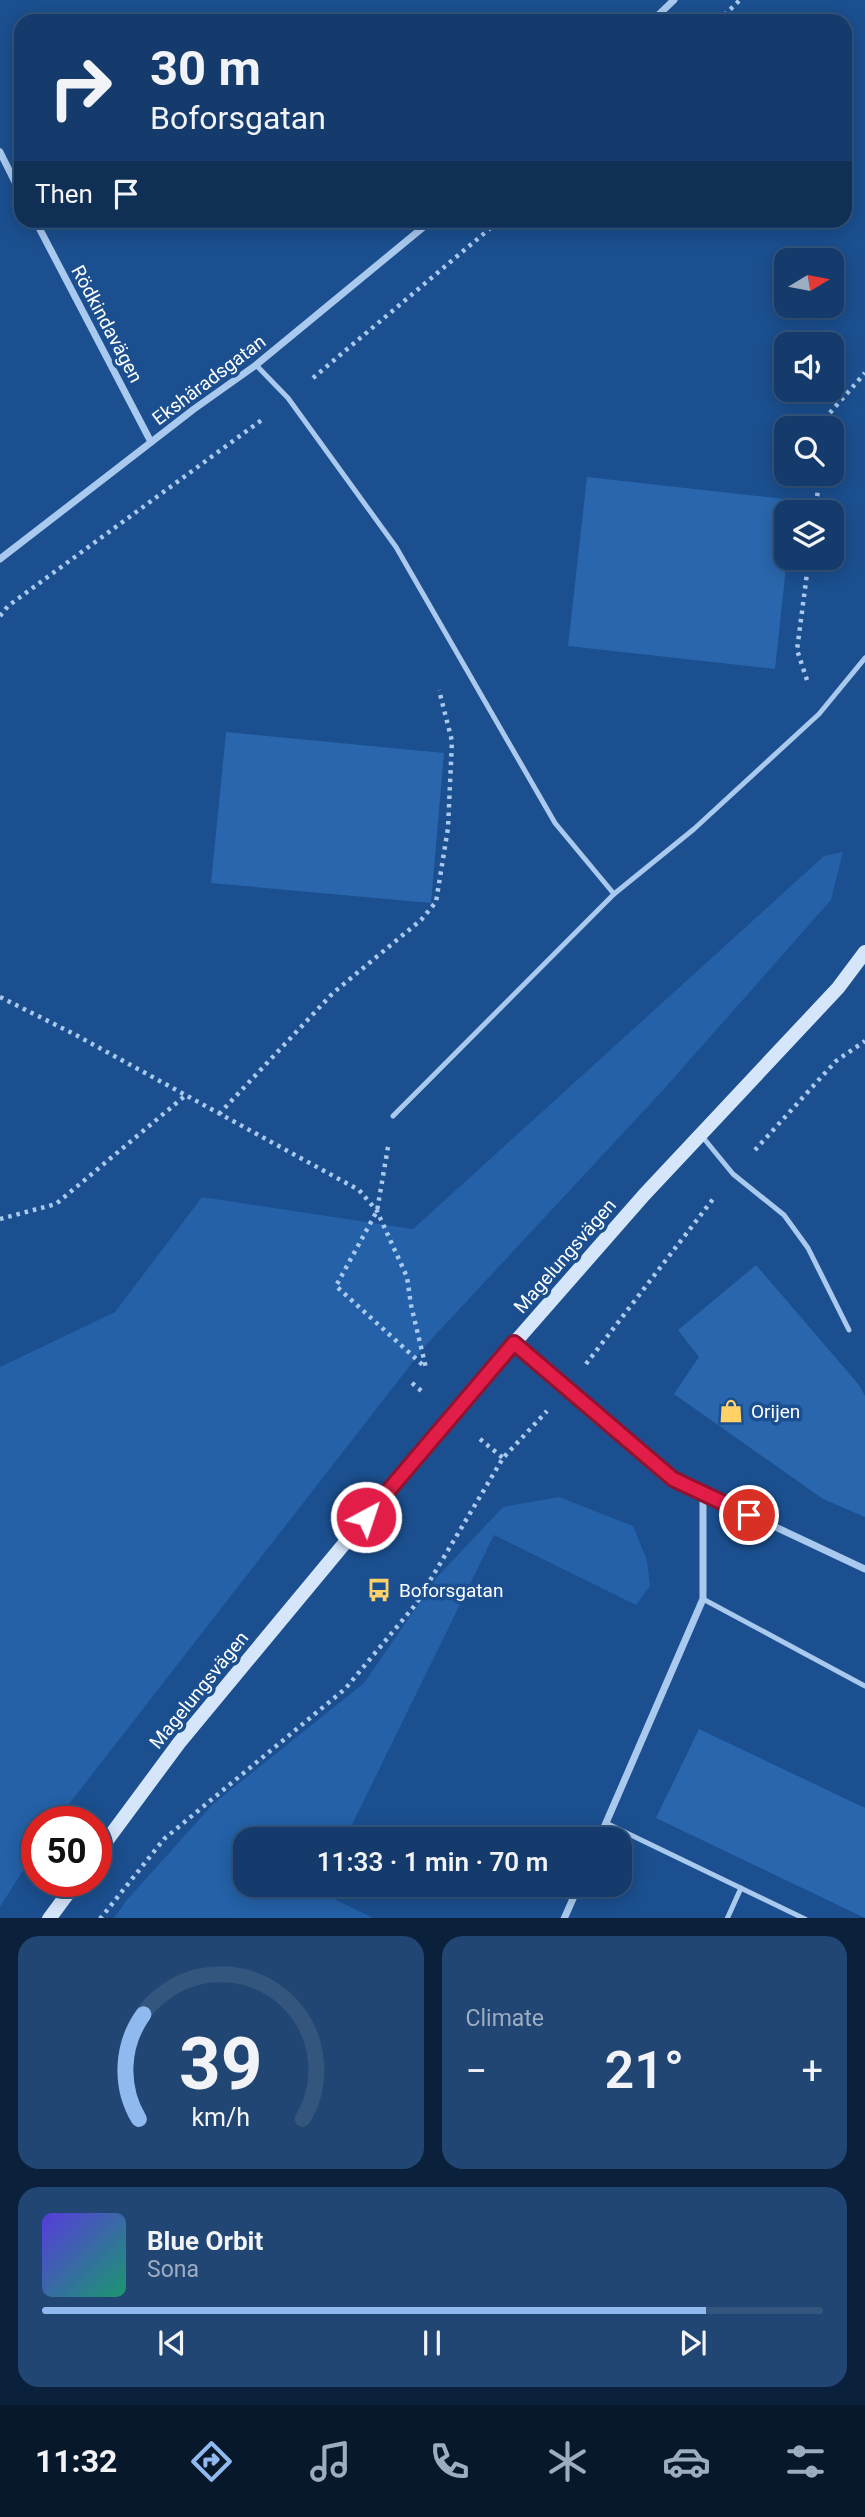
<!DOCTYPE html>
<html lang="en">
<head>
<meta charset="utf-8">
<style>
	:root { --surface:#143b6b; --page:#214673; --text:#f1f3f6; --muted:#9dadc1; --line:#33557e; --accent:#90b9f0 }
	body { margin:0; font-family:Roboto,sans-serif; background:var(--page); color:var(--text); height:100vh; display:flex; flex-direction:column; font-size:26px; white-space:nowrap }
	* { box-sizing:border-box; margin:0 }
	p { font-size:23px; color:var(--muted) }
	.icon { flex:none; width:38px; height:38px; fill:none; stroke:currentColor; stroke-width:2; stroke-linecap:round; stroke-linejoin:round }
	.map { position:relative; height:1918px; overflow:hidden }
	.drawer { display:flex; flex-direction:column; gap:18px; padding:18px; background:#0b203b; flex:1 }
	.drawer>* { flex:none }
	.guide { position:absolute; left:14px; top:14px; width:838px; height:214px; border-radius:21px; box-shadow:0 4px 18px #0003,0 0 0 2px var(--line); background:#143b6b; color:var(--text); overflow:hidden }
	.needle { width:46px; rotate:80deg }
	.buttons { position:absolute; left:774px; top:248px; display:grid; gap:14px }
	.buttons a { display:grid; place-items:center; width:70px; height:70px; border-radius:14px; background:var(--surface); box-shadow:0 4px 18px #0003,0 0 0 2px var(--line); font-size:35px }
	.speed { position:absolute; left:21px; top:1806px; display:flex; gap:14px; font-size:35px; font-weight:700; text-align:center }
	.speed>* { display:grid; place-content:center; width:91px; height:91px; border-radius:50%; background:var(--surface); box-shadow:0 4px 18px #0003,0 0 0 2px var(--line); line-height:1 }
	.speed .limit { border:10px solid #d22; background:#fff; color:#111 }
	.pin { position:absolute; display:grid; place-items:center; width:60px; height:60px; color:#fff; margin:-30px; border:4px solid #fff; border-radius:50%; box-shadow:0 2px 7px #0007 }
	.me { position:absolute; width:77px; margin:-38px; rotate:40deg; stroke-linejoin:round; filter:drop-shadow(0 0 5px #0008) }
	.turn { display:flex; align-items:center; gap:24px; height:147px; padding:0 21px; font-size:32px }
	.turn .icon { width:91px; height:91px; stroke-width:2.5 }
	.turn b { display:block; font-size:49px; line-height:60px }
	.then { display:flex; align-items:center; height:66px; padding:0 21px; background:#0003; gap:14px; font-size:26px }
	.big { font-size:52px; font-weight:600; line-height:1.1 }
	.drawer .card { flex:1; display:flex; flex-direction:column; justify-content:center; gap:10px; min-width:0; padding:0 24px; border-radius:21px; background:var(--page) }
	.drawer .dial { align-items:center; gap:0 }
	.dial svg { height:182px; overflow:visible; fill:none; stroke:var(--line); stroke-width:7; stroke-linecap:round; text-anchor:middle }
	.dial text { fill:var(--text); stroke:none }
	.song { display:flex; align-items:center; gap:21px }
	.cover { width:84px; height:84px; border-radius:10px; background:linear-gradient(135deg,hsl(250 70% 55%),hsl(160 70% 35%)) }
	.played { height:7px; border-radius:4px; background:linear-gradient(90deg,var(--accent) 85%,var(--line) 85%) }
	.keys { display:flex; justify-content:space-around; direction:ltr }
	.heat { display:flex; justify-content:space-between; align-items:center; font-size:38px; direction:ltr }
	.drawer .tiles { flex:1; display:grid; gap:18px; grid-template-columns:1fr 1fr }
	.card:last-child { grid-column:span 2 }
	.trip { position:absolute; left:233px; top:1827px; width:399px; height:70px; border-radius:21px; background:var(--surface); box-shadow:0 4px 18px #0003,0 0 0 2px var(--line); font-weight:600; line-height:70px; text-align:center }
	.tabs { display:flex; height:112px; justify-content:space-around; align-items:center; background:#08182b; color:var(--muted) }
	.tabs .icon { width:49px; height:49px }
	.tabs .selected { color:var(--accent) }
	.tabs b { font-size:32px; color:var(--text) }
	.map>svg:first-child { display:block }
	.green { fill:#2461a8 }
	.building { fill:#2a66ad }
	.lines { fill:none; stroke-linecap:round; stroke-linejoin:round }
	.path { stroke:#a9c9ee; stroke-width:4.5; stroke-dasharray:3.5 5; stroke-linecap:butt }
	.service { stroke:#a9c9ee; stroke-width:5 }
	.minor { stroke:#a9c9ee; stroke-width:7 }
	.secondary { stroke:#d6e6fa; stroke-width:14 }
	.route-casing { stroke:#92132f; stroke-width:18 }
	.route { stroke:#e11d48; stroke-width:12 }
	.labels { text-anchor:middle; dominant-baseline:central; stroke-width:7; stroke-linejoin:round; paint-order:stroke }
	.street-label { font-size:19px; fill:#fff; stroke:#1b4f8f }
	.poi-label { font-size:19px; fill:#fff; stroke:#1b4f8f; text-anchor:start }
</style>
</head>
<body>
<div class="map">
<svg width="865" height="1919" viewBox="0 0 865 1919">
	<rect width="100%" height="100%" fill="#1b4f8f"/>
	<!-- green -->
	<g class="green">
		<polygon points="843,852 831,900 664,1089 426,1345 55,1822 37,1822 37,1848 0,1907 0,1367 115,1312 202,1197 413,1229 824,856"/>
		<polygon points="559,1497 633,1526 647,1560 650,1586 636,1605 494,1535 345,1839 245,1839 245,1885 323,1885 320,1892 373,1918 114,1918 126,1901 213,1804 364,1683 438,1576 503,1507"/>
	</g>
	<!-- building -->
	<g class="building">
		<polygon points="587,477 793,500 792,513 786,513 787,558 775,669 568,646"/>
		<polygon points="226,732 444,753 431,903 211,883"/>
		<polygon points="756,1265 859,1385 865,1396 865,1517 823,1499 674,1394 699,1357 678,1330"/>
		<polygon points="699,1729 865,1808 865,1918 656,1818"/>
	</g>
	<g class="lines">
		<!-- path -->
		<g class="path">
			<polyline points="718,21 740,0"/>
			<polyline points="313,378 500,220"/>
			<polyline points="826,429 828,415 865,373"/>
			<polyline points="815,513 820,474"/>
			<polyline points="0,616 8,606 263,419"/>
			<polyline points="807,680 797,650 809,558"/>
			<polyline points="0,997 74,1034 359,1190 377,1211 407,1277 411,1305 426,1368"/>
			<polyline points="219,1114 333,993 421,920 436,902 448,828 452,741 439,690"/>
			<polyline points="388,1147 377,1211 336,1286 425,1367"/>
			<polyline points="755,1150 836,1061 865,1041"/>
			<polyline points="0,1219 56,1204 186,1095"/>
			<polyline points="586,1364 713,1199"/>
			<polyline points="412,1383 424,1393"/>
			<polyline points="480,1439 503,1458"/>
			<polyline points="100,1919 164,1839 345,1689 416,1604 503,1458 547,1411"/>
		</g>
		<!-- service -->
		<g class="service">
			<polyline points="256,365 288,398 396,547 555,823 614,894 393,1116"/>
			<polyline points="614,894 694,829 819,714 865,658"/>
			<polyline points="701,1135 733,1174 784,1215 808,1248 849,1330"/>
			<polyline points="703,1599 865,1686"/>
			<polyline points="606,1823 805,1919"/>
			<polyline points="727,1919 741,1888"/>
		</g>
		<!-- minor -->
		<g class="minor">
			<polyline points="652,21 674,0"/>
			<polyline points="0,152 21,194"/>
			<polyline points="35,220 151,442"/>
			<polyline points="0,559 194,409 256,365 432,220"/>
			<polyline points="514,1343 673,1479 865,1569"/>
			<polyline points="599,1839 703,1599 703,1493"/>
			<polyline points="564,1919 579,1885"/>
		</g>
		<!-- secondary -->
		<g class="secondary">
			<polyline points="96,1855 179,1743 451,1415 644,1195 838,988 865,952"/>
			<polyline points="49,1919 77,1881"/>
		</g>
	</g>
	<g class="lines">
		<!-- route casing -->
		<g class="route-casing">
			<polyline id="route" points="366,1517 514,1343 673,1479 749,1515"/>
		</g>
		<!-- route -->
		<use href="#route" class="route"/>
	</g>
	<!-- icons -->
	<defs>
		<g id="shop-bare" transform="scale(1.89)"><path d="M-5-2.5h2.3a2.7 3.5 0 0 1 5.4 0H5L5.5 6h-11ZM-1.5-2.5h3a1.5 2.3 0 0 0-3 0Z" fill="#ffd166" stroke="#1b4f8f" stroke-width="2.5" paint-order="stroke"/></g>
		<g id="bus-bare" transform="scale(1.89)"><path d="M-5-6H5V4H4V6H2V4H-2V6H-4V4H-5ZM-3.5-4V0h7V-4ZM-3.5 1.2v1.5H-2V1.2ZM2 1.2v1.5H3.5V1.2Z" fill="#ffd166" stroke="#1b4f8f" stroke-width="2.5" paint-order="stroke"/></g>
	</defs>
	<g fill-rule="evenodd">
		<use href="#shop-bare" x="731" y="1411"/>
		<use href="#bus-bare" x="379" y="1590"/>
	</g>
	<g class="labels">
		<!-- street labels -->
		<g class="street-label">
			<text transform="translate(107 324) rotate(62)">Rödkindavägen</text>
			<text transform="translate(209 380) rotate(-37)">Ekshäradsgatan</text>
			<text transform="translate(565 1256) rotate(-49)">Magelungsvägen</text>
			<text transform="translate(199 1690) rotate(-51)">Magelungsvägen</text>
		</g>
		<!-- poi labels -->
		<g class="poi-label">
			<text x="751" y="1411">Orijen</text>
			<text x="399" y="1590">Boforsgatan</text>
		</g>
	</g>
</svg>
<div class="buttons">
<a><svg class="needle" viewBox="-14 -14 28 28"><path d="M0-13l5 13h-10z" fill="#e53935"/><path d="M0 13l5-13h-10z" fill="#9dadc1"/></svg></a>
<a><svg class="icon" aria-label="sound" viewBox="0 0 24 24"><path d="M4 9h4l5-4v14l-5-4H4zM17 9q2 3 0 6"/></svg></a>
<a><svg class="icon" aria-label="search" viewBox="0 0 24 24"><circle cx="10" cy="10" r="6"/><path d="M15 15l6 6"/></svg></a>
<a><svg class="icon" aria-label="layers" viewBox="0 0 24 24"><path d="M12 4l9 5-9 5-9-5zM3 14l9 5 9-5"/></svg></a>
</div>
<div class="speed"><div class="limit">50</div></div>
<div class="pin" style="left:749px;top:1515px;background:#d93025"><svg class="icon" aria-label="arrive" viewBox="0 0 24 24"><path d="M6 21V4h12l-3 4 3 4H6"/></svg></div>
<svg class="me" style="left:366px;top:1517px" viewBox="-20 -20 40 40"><circle r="17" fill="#e11d48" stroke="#fff" stroke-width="3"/><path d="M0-11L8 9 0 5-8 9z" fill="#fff"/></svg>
<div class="trip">11:33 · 1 min · 70 m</div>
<div class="guide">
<div class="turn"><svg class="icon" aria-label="right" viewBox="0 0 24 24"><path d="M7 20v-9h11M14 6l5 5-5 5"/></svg><div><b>30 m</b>Boforsgatan</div></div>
<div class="then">Then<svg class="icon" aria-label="arrive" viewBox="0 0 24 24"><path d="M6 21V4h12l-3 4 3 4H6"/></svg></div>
</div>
</div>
<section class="drawer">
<div class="tiles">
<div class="card dial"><svg viewBox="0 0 100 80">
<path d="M14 69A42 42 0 1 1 86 69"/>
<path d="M14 69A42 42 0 0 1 16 23" stroke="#90b9f0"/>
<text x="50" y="56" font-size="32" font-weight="700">39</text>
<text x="50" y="72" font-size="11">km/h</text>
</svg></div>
<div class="card"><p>Climate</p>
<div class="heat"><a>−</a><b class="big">21°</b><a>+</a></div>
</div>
<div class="card">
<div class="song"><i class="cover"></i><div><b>Blue Orbit</b><p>Sona</p></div></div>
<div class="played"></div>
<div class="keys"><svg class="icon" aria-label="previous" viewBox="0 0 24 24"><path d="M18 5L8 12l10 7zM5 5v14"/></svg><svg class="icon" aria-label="pause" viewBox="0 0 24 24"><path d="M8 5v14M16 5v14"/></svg><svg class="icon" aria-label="next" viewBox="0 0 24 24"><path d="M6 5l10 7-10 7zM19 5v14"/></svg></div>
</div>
</div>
</section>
<nav class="tabs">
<b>11:32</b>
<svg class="icon selected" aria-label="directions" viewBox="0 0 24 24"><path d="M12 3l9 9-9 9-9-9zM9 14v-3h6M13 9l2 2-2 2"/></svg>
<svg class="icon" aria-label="music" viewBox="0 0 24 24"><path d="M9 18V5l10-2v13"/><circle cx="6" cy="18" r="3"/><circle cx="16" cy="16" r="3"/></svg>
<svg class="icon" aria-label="phone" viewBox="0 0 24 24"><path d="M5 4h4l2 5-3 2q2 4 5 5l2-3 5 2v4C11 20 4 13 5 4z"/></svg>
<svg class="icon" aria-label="climate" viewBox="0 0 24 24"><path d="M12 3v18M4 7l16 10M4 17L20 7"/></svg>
<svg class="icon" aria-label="car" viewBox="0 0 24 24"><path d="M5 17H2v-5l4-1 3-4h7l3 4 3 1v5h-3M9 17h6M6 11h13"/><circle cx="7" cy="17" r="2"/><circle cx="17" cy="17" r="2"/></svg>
<svg class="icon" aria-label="filters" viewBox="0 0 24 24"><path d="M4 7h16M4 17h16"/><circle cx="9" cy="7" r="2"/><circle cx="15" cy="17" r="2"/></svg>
</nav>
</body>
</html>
